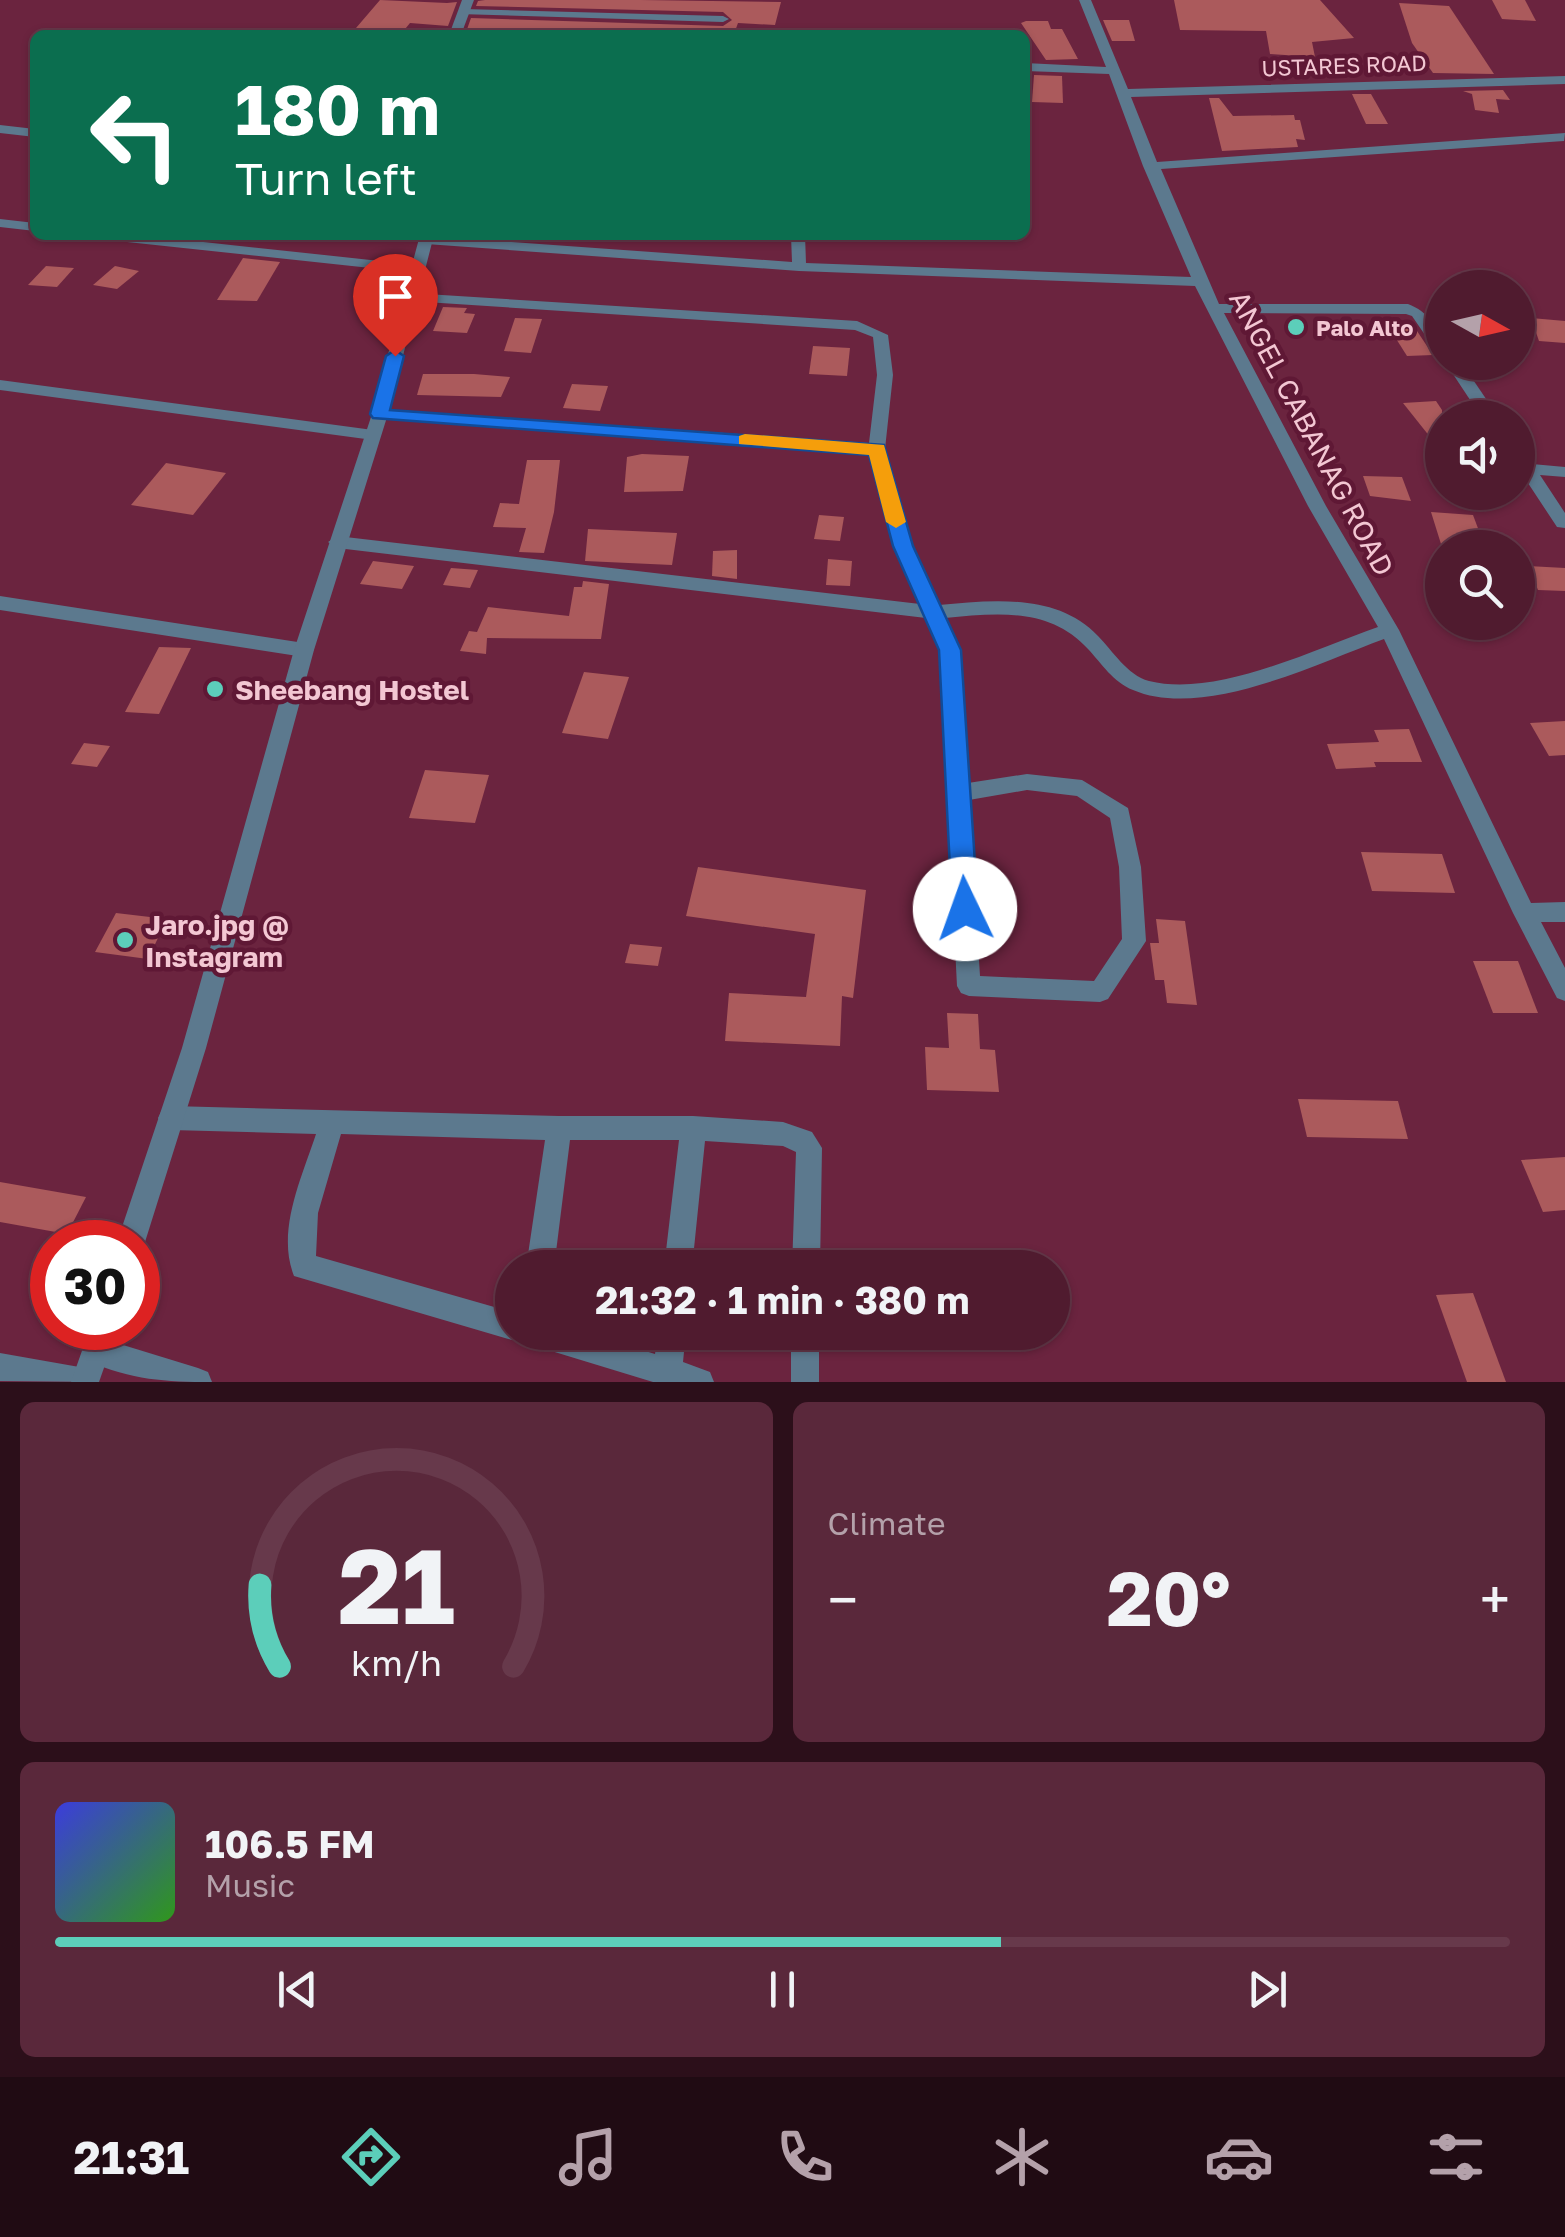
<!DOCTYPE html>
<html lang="en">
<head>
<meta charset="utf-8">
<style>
	:root { --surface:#501b2f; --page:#5a283b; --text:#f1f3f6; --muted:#b4a1aa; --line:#67394b; --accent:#5cceba }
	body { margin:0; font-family:"Golos Text",sans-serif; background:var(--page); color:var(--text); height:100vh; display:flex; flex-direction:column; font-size:38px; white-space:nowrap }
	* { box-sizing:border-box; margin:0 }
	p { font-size:32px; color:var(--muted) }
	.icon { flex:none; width:55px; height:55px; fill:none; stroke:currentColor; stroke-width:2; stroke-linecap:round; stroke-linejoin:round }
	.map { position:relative; height:1382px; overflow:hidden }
	.panel { display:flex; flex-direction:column; gap:20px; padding:20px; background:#2c0f1a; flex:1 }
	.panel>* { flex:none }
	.hud { position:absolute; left:30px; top:30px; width:1000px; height:210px; border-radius:15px; box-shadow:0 2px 8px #0004,0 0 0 2px var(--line); background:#0b6e4f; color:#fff; overflow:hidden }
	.needle { width:65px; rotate:98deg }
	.controls { position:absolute; left:1425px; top:270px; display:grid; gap:20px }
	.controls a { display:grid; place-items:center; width:110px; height:110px; border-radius:50%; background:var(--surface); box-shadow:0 2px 8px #0004,0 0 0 2px var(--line); font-size:50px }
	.speed { position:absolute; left:30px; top:1220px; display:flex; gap:20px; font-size:50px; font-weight:700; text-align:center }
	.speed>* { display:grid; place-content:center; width:130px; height:130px; border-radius:50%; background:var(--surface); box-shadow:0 2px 8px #0004,0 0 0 2px var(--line); line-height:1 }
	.speed .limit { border:15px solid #d22; background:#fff; color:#111 }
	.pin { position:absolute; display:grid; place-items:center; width:85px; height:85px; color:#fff; margin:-102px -42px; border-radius:50% 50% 50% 0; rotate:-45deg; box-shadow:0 0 10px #0007 }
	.pin .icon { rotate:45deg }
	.me { position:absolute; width:110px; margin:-55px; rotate:357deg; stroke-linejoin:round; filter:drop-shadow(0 0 8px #0008) }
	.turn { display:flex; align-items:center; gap:35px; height:210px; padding:0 40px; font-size:45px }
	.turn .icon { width:130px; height:130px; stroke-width:2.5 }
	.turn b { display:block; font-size:70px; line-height:85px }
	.big { font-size:75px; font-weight:700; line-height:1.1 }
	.panel .widget { flex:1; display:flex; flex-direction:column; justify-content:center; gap:15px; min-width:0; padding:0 35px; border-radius:15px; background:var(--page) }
	.panel .dial { align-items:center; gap:0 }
	.dial svg { height:260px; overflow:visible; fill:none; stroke:var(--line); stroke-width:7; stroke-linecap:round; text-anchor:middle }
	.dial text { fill:var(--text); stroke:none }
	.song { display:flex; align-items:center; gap:30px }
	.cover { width:120px; height:120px; border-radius:15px; background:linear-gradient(135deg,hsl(240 70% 55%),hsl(110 70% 35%)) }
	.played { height:10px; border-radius:5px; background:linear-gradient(90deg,var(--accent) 65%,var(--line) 65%) }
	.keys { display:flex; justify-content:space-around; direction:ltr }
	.heat { display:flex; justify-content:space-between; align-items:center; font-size:55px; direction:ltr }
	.panel .tiles { flex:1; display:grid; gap:20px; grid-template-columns:1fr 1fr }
	.widget:last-child { grid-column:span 2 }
	.trip { position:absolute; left:495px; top:1250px; width:575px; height:100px; border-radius:50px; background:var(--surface); box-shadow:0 2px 8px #0004,0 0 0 2px var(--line); font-weight:700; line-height:100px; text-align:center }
	.tab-bar { display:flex; height:160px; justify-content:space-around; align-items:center; background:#200b13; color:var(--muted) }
	.tab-bar .icon { width:70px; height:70px }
	.tab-bar .current { color:var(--accent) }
	.tab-bar b { font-size:45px; color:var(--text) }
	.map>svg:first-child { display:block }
	.building { fill:#ab5a5c }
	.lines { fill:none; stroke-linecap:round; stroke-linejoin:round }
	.minor { fill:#5c798e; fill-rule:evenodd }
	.tertiary { fill:#5c798e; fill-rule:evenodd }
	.route { fill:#1a73e8; stroke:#114b97; stroke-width:2.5 }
	.slow { fill:#f59e0b }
	.poi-dot { fill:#5cceba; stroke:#5f1835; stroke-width:4 }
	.labels { text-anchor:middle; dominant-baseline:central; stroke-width:9; stroke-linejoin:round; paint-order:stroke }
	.far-street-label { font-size:22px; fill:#f3c7d3; stroke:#5f1835 }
	.far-poi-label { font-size:22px; font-weight:bold; fill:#f3c7d3; stroke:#5f1835; text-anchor:start }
	.street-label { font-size:28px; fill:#f3c7d3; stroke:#5f1835 }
	.poi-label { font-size:28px; font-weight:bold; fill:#f3c7d3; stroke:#5f1835; text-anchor:start }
</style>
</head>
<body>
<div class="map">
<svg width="1565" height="1382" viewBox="0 0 1565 1382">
	<rect width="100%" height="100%" fill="#6b243f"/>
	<!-- building -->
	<g class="building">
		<polygon points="380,0 447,3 457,2 448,26 410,23 401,34 350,35"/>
		<polygon points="641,0 781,2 775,25 738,23 734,34 634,29 631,35 465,35 471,18 723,26 732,20 723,12 476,6 478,1 485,0"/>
		<polygon points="1174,0 1320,0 1354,38 1312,42 1315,57 1270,54 1266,31 1180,30"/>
		<polygon points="1492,0 1525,0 1536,21 1502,19"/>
		<polygon points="1399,3 1449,6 1494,74 1433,73 1412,43"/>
		<polygon points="1103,20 1129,20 1135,41 1112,41"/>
		<polygon points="1026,21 1048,21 1051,29 1062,29 1078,59 1046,60 1021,23"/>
		<polygon points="1034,75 1062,76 1063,103 1032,102"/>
		<polygon points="1503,90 1510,100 1496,99 1499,113 1475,110 1472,94 1463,91"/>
		<polygon points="1352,94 1371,94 1388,124 1366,124"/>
		<polygon points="1209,98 1219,98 1233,116 1294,115 1295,120 1300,120 1305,140 1296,139 1298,147 1222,151"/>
		<polygon points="243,258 280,262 257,301 217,300"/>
		<polygon points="46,266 74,268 57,287 28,285"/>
		<polygon points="115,266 139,271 117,289 93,285"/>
		<polygon points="443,307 467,308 464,313 475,314 467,333 433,331"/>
		<polygon points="515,318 542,319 531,353 504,351"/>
		<polygon points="1531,318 1565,321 1565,343 1539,341"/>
		<polygon points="1413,325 1433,355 1407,356 1388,326"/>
		<polygon points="813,346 850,348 847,376 809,374"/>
		<polygon points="423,374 474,374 510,377 501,397 417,395"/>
		<polygon points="572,384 608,386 600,411 563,408"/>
		<polygon points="1436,401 1442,410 1442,452 1403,403"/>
		<polygon points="642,454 689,456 683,491 624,492 627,457"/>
		<polygon points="527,460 560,460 554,512 544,553 519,552 526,528 493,527 500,503 519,504"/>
		<polygon points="166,463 226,473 193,515 131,505"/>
		<polygon points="1363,476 1402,477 1411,501 1370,496"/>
		<polygon points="1431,512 1473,515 1485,547 1441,544"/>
		<polygon points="819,515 844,517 840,541 814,539"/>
		<polygon points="588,529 677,533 672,565 585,561"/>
		<polygon points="737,550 737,579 712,576 713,551"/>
		<polygon points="828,559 852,561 850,586 826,585"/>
		<polygon points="373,561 414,566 402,589 360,584"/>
		<polygon points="1528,566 1565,568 1565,591 1538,590"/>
		<polygon points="451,568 478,570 470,588 443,585"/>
		<polygon points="583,581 609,584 601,639 487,638 486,654 460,651 469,631 477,632 488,607 569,616 574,587 582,587"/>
		<polygon points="159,647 191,648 159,714 125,712"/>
		<polygon points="584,672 629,677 608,739 562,733"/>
		<polygon points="1565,721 1565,755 1549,756 1530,723"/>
		<polygon points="1409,729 1422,762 1374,762 1376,767 1336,769 1327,744 1379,742 1374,730"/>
		<polygon points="84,743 110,746 97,767 71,764"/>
		<polygon points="425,770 489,775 475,823 409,818"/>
		<polygon points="1361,852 1442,854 1455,893 1372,891"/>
		<polygon points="698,867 866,890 853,998 842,996 840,1046 725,1041 729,993 806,997 815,934 686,916"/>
		<polygon points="116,913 167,919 148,959 95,952"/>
		<polygon points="1156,919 1185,921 1197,1005 1167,1003 1164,980 1155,980 1150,943 1159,943"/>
		<polygon points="630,944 662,947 658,966 625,963"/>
		<polygon points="1473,961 1518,961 1538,1013 1493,1013"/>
		<polygon points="947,1013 978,1014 980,1049 995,1050 999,1092 927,1090 925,1047 949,1048"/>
		<polygon points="1298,1099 1398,1101 1408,1139 1307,1137"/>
		<polygon points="1565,1157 1565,1210 1543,1212 1521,1160"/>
		<polygon points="0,1182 86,1197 67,1234 0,1222"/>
		<polygon points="1473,1293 1506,1382 1467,1382 1436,1295"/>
	</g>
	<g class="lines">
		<!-- minor -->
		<g class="minor">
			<path d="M1079 0H1091L1128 89 1565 76V84L1131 97 1157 162 1565 133 1564 141 1161 169 1219 304H1408C1428 311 1443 332 1442 353L1436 351 1412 316 1406 314 1224 313 1326 506 1399 630 1531 903 1565 902V922H1541L1565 968V1001L1557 998 1513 913 1384 639C1316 664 1203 720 1133 690 1113 682 1102 664 1088 649 1050 607 997 613 945 618L960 650 968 783 1027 774 1082 780 1128 808 1141 867 1146 941 1108 999 1100 1002 969 996 961 993 957 986 940 650 926 618 337 548 328 542 337 536 920 604 894 546 870 454 380 419 372 414 380 409 869 443 877 375 873 337 855 330 410 301 403 297 410 293 857 321 888 335 893 375 885 449 912 546 939 605C993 600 1057 593 1098 636 1113 651 1127 675 1149 681 1217 698 1314 649 1378 627L1308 506 1195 286 799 271 426 244 419 240 426 236 792 262 791 235H805L806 263 1191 277 1143 166 1109 74 1025 71V63L1106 67ZM1027 790 1077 796 1110 818 1119 867 1122 939 1094 981 980 976 969 800Z"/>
			<polygon points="463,9 723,16 729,19 723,22 459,14 459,10"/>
			<polygon points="0,125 35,129 35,137 0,133"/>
			<polygon points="0,219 35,223 35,231 0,227"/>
			<polygon points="92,235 139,235 417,265 424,269 417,273 99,239"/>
			<polygon points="1445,362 1461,362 1499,418 1482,418"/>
			<polygon points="0,380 373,430 381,435 373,440 0,390"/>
			<polygon points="1518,451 1524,452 1532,464 1565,467 1565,477 1540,475 1565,513 1565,528 1557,527 1518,468"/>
			<polygon points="0,596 304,643 314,650 304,657 0,610"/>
			<path d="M171 1106 559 1116H693L783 1122 812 1132 822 1148 820 1268H792L796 1152 783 1146 705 1141 692 1268H664L679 1140H570L554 1268H526L545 1140 341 1134 318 1213 316 1256 512 1312V1332H584L655 1354 658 1332H686L683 1362 710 1372 714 1382H653L535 1346 525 1342 522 1335 512 1340 294 1276C276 1231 302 1177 316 1134L171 1130 162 1126 158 1118 162 1110Z"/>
			<rect x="791" y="1332" width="28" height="50"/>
			<path d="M97 1337 198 1368 208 1372 212 1382C164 1382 133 1380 87 1361L83 1351 87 1341Z"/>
			<polygon points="0,1353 85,1368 95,1372 99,1382 0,1381"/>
		</g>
		<!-- tertiary -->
		<g class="tertiary">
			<polygon points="462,0 474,0 461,35 449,35"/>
			<polygon points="420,235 434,235 388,414 314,650 206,1048 145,1242 138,1253 138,1242 117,1242 182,1048 294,650 372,414"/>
			<polygon points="90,1328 118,1328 99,1382 71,1382"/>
		</g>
	</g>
	<!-- route -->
	<polygon class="route" points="395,350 404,356 390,410 884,445 913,546 961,650 978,909 974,916 965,920 956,916 952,909 939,650 893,546 869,455 373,418 370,414 386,356"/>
	<!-- slow -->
	<polygon class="slow" points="745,434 884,445 906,522 896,528 886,522 869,455 739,444 739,436"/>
	<!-- markers -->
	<g class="poi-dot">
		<circle cx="1296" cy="327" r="10"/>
		<circle cx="215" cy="689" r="10"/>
		<circle cx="125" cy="940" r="10"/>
	</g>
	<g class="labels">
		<!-- far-street labels -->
		<g class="far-street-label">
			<text transform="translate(1344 65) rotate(-2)">USTARES ROAD</text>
		</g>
		<!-- far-poi labels -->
		<g class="far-poi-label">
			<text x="1316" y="327">Palo Alto</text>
		</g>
		<!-- street labels -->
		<g class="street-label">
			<text transform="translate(1312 433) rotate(62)">ANGEL CABANAG ROAD</text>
		</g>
		<!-- poi labels -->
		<g class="poi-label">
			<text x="235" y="689">Sheebang Hostel</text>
			<text x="145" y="924">Jaro.jpg @<tspan x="145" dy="32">Instagram</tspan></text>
		</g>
	</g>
</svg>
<div class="controls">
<a><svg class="needle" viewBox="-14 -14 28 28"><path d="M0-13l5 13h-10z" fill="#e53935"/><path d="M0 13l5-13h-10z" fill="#b4a1aa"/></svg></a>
<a><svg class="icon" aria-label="sound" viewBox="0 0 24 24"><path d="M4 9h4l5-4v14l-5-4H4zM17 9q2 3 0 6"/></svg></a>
<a><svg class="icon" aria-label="search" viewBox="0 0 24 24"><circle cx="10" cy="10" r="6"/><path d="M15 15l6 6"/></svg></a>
</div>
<div class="speed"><div class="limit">30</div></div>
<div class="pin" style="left:395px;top:356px;background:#d93025"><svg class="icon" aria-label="arrive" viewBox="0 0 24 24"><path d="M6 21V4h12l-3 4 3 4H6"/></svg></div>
<svg class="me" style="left:965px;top:909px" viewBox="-20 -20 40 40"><circle r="19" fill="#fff"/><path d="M0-13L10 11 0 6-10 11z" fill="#1a73e8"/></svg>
<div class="trip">21:32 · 1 min · 380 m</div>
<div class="hud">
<div class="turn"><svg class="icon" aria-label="left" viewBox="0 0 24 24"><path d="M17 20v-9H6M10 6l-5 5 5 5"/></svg><div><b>180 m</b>Turn left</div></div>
</div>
</div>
<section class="panel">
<div class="tiles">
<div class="widget dial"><svg viewBox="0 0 100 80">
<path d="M14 69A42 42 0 1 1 86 69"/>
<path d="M14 69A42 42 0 0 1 8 44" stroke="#5cceba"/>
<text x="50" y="56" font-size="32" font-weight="700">21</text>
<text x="50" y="72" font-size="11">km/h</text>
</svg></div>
<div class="widget"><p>Climate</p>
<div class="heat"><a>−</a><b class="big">20°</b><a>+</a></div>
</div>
<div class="widget">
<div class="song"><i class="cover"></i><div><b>106.5 FM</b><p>Music</p></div></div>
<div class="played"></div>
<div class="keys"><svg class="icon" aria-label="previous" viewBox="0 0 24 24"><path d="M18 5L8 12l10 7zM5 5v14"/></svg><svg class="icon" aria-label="pause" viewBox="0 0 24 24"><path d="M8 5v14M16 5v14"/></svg><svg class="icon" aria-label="next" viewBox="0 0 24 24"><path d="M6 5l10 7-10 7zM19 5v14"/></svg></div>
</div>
</div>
</section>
<nav class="tab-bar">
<b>21:31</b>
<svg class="icon current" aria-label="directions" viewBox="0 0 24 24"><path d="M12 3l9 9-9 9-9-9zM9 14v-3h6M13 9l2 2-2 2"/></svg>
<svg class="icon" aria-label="music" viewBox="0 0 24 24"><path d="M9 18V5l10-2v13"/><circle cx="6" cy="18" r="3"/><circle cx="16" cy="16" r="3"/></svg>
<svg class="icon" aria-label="phone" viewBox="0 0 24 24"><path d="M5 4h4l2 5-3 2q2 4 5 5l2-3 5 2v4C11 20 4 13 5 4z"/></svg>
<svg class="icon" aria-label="climate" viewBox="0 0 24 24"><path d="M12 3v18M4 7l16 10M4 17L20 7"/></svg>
<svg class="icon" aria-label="car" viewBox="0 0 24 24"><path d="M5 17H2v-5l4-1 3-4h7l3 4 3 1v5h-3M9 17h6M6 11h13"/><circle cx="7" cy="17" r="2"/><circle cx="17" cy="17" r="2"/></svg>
<svg class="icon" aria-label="filters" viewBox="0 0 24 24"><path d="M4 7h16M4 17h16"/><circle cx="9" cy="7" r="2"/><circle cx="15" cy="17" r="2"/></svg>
</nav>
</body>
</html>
